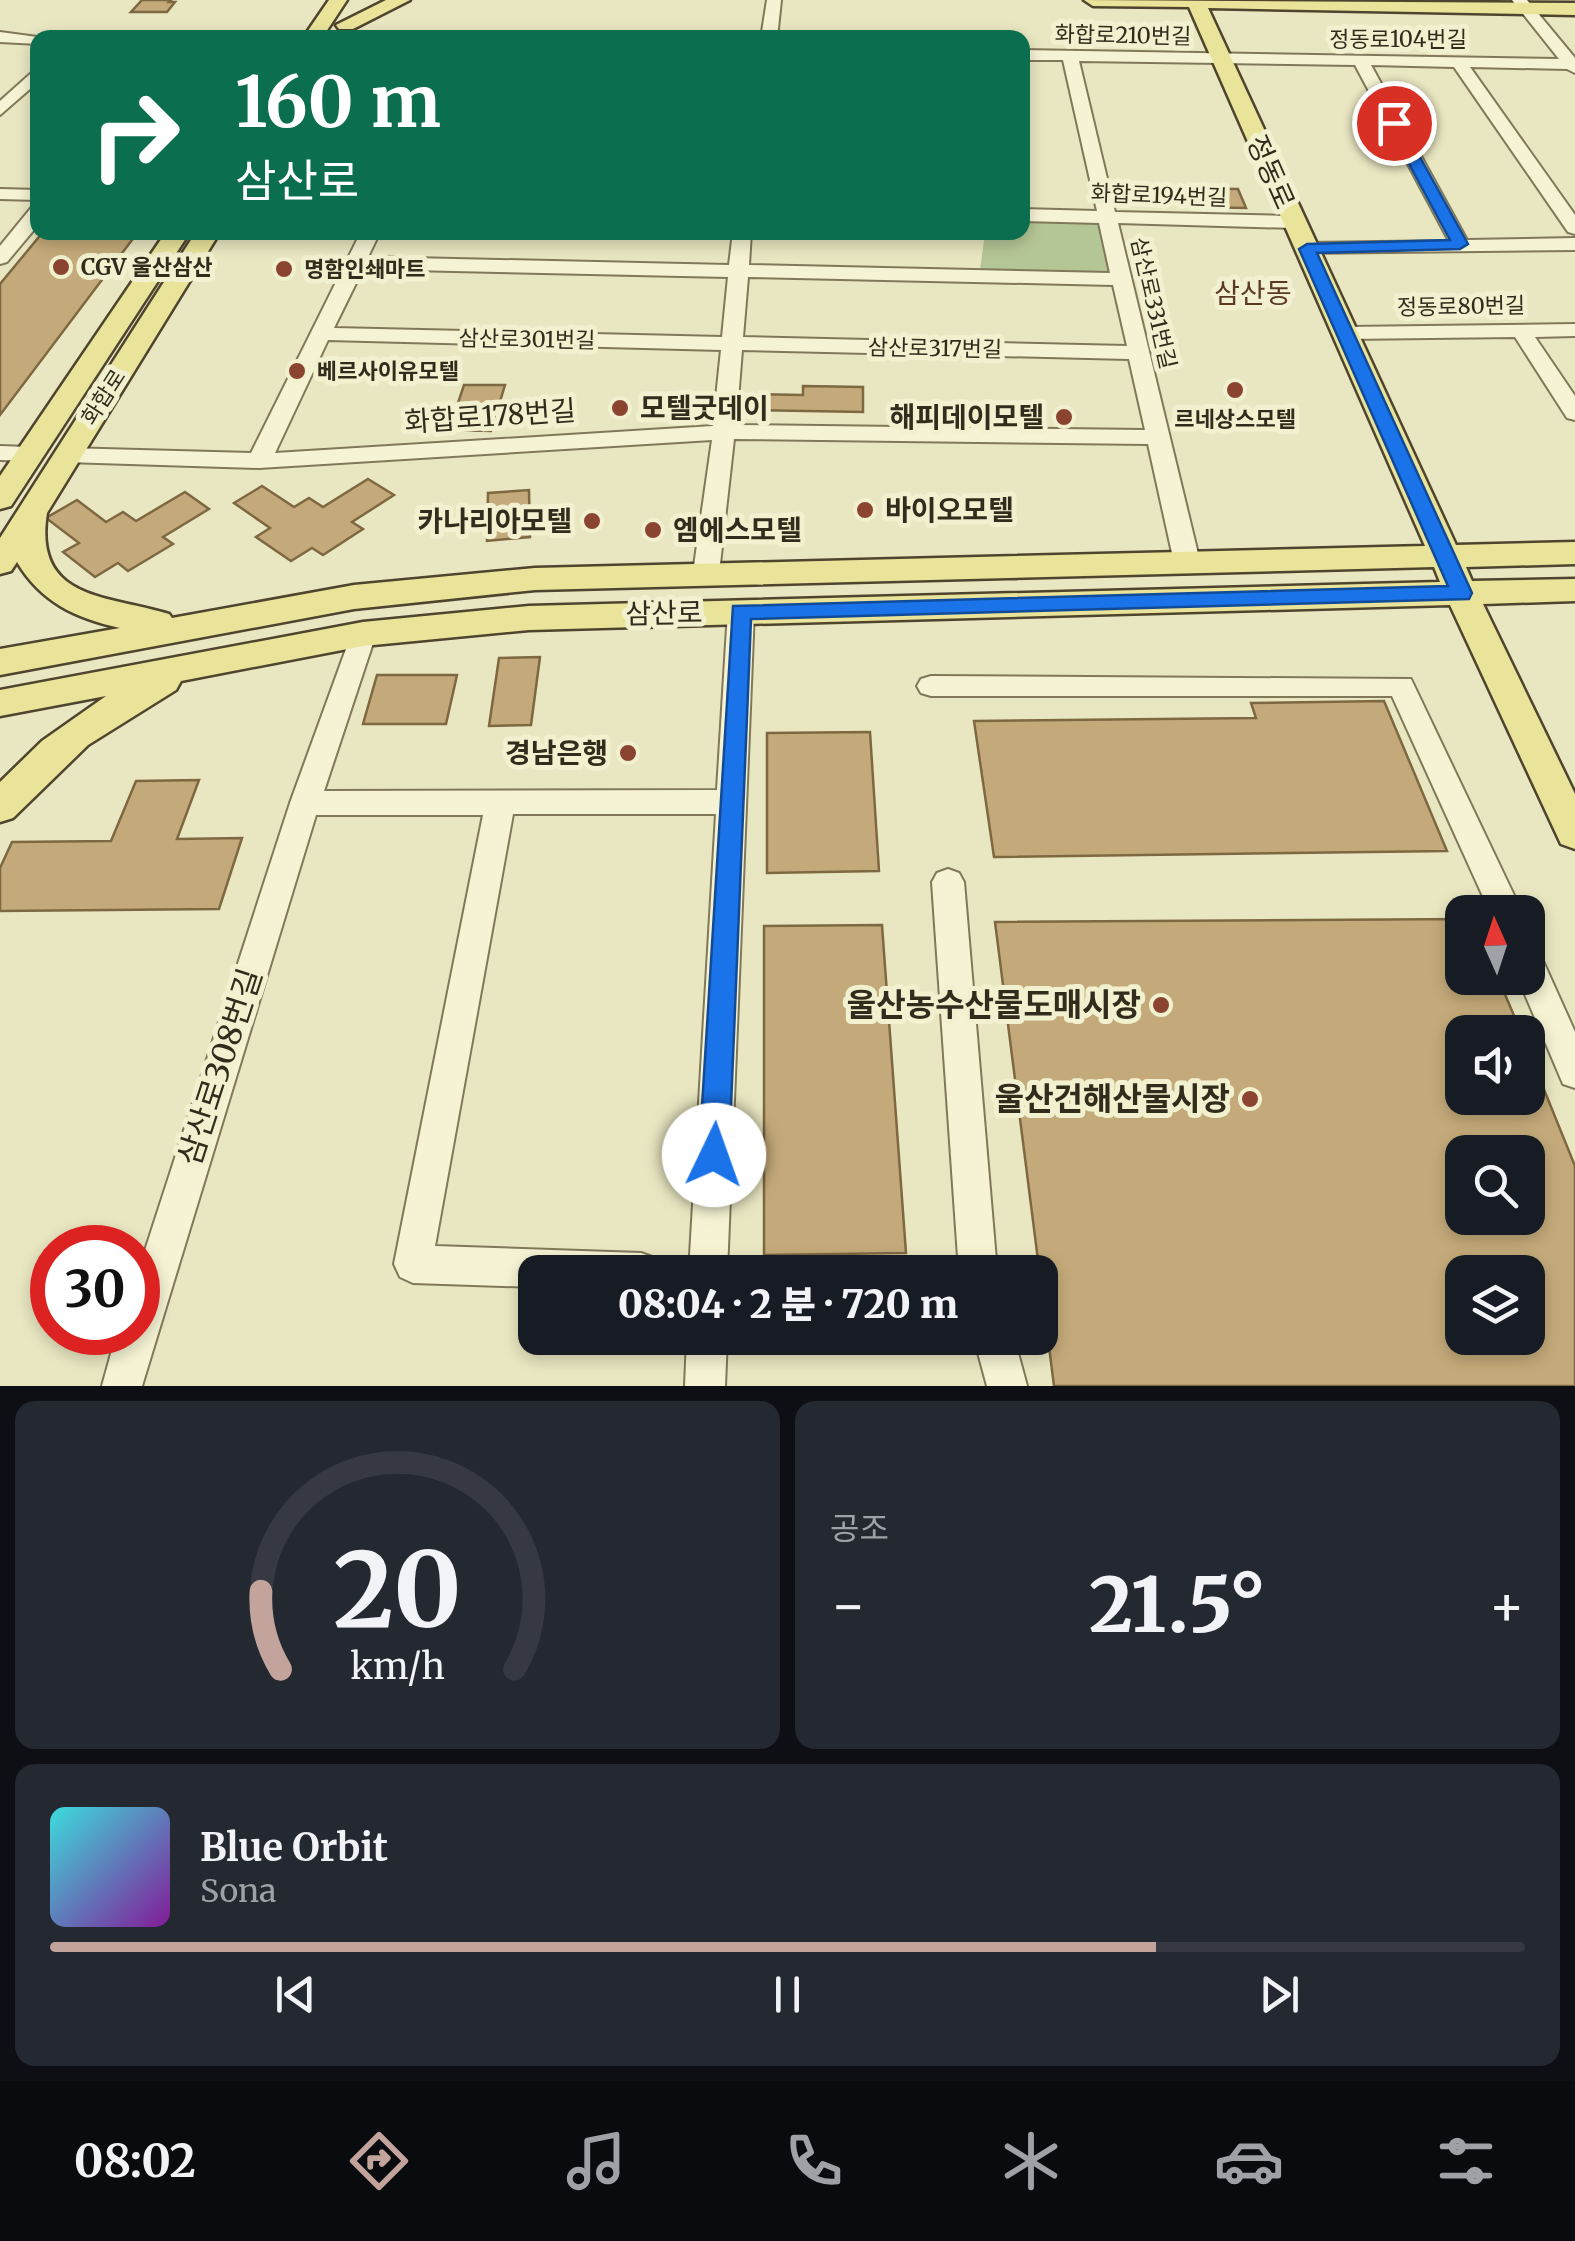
<!DOCTYPE html>
<html lang="ko">
<head>
<meta charset="utf-8">
<style>
	:root { --surface:#171b24; --page:#242831; --text:#f1f3f6; --muted:#9ea1a6; --line:#363941; --accent:#c3a49c }
	body { margin:0; font-family:Merriweather,"Noto Sans KR",serif; background:var(--page); color:var(--text); height:100vh; display:flex; flex-direction:column; font-size:38px; white-space:nowrap }
	* { box-sizing:border-box; margin:0 }
	p { font-size:32px; color:var(--muted) }
	.icon { flex:none; width:55px; height:55px; fill:none; stroke:currentColor; stroke-width:2; stroke-linecap:round; stroke-linejoin:round }
	.map { position:relative; height:1386px; overflow:hidden }
	.drawer { display:flex; flex-direction:column; gap:15px; padding:15px; background:#0d0f14; flex:1 }
	.drawer>* { flex:none }
	.guide { position:absolute; left:30px; top:30px; width:1000px; height:210px; border-radius:20px; box-shadow:0 5px 15px #0003; background:#0b6e4f; color:#fff; overflow:hidden }
	.needle { width:65px; rotate:357deg }
	.buttons { position:absolute; left:1445px; top:895px; display:grid; gap:20px }
	.buttons a { display:grid; place-items:center; width:100px; height:100px; border-radius:20px; background:var(--surface); box-shadow:0 5px 15px #0003; font-size:50px }
	.speed { position:absolute; left:30px; top:1225px; display:flex; gap:20px; font-size:50px; font-weight:700; text-align:center }
	.speed>* { display:grid; place-content:center; width:130px; height:130px; border-radius:50%; background:var(--surface); box-shadow:0 5px 15px #0003; line-height:1 }
	.speed .limit { border:15px solid #d22; background:#fff; color:#111 }
	.pin { position:absolute; display:grid; place-items:center; width:85px; height:85px; color:#fff; margin:-42px; border:5px solid #fff; border-radius:50%; box-shadow:0 2px 10px #0007 }
	.me { position:absolute; width:110px; margin:-55px; rotate:3deg; stroke-linejoin:round; filter:drop-shadow(0 0 8px #0008) }
	.turn { display:flex; align-items:center; gap:35px; height:210px; padding:0 40px; font-size:45px }
	.turn .icon { width:130px; height:130px; stroke-width:2.5 }
	.turn b { display:block; font-size:70px; line-height:85px }
	.big { font-size:75px; font-weight:800; line-height:1.1 }
	.drawer .widget { flex:1; display:flex; flex-direction:column; justify-content:center; gap:15px; min-width:0; padding:0 35px; border-radius:20px; background:var(--page) }
	.drawer .dial { align-items:center; gap:0 }
	.dial svg { height:260px; overflow:visible; fill:none; stroke:var(--line); stroke-width:7; stroke-linecap:round; text-anchor:middle }
	.dial text { fill:var(--text); stroke:none }
	.song { display:flex; align-items:center; gap:30px }
	.cover { width:120px; height:120px; border-radius:15px; background:linear-gradient(135deg,hsl(180 70% 55%),hsl(290 70% 35%)) }
	.played { height:10px; border-radius:5px; background:linear-gradient(90deg,var(--accent) 75%,var(--line) 75%) }
	.keys { display:flex; justify-content:space-around; direction:ltr }
	.heat { display:flex; justify-content:space-between; align-items:center; font-size:55px; direction:ltr }
	.drawer .tiles { flex:1; display:grid; gap:15px; grid-template-columns:1fr 1fr }
	.widget:last-child { grid-column:span 2 }
	.trip { position:absolute; left:518px; top:1255px; width:540px; height:100px; border-radius:20px; background:var(--surface); box-shadow:0 5px 15px #0003; font-weight:800; line-height:100px; text-align:center }
	.menu { display:flex; height:160px; justify-content:space-around; align-items:center; background:#090b0e; color:var(--muted) }
	.menu .icon { width:70px; height:70px }
	.menu .current { color:var(--accent) }
	.menu b { font-size:45px; color:var(--text) }
	.map>svg:first-child { display:block }
	.green { fill:#b5c696 }
	.building { fill:#c4aa7a; stroke:#7e6842; stroke-width:2.5; fill-rule:evenodd }
	.lines { fill:none; stroke-linecap:round; stroke-linejoin:round }
	.minor-casing { stroke:#81785a; stroke-width:4 }
	.major-casing { stroke:#4f452e; stroke-width:5 }
	.minor { fill:#f5f3d3; fill-rule:evenodd }
	.major { fill:#eae49b; fill-rule:evenodd }
	.route { fill:#1a73e8; stroke:#114b97; stroke-width:2.5 }
	.poi-dot { fill:#8a442f; stroke:#f1f0cf; stroke-width:4 }
	.labels { text-anchor:middle; dominant-baseline:central; stroke-width:10; stroke-linejoin:round; paint-order:stroke }
	.far-street-label { font-size:22px; fill:#322c1d; stroke:#f1f0cf }
	.far-poi-label { font-size:22px; font-weight:bold; fill:#322c1d; stroke:#f1f0cf; text-anchor:start }
	.street-label { font-size:28px; fill:#322c1d; stroke:#f1f0cf }
	.far-quarter-label { font-size:28px; fill:#5b3a20; stroke:#f1f0cf }
	.poi-label { font-size:28px; font-weight:bold; fill:#322c1d; stroke:#f1f0cf; text-anchor:start }
	.near-poi-label { font-size:32px; font-weight:bold; fill:#322c1d; stroke:#f1f0cf; text-anchor:end }
	.near-street-label { font-size:32px; fill:#322c1d; stroke:#f1f0cf }
</style>
</head>
<body>
<div class="map">
<svg width="1575" height="1386" viewBox="0 0 1575 1386">
	<rect width="100%" height="100%" fill="#e9e7c1"/>
	<!-- green -->
	<polygon class="green" points="1023,215 1106,215 1124,279 979,277 985,233 1022,232"/>
	<!-- building -->
	<g class="building">
		<polygon points="142,0 171,0 169,2 175,2 167,12 131,12"/>
		<polygon points="1183,188 1238,189 1246,208 1189,207"/>
		<polygon points="43,232 138,232 0,415 0,284"/>
		<polygon points="464,385 505,385 491,431 449,430"/>
		<polygon points="803,386 863,387 863,412 754,410 755,394 803,395"/>
		<polygon points="368,479 394,495 352,522 363,529 323,555 312,548 291,561 256,537 270,528 234,503 262,486 294,507 309,498 323,507"/>
		<polygon points="529,490 530,537 487,541 488,493"/>
		<polygon points="185,492 209,509 163,537 173,544 128,571 118,563 95,577 63,552 79,543 46,518 77,500 106,522 123,512 136,521"/>
		<polygon points="540,657 531,725 489,726 499,658"/>
		<polygon points="377,675 457,675 446,724 363,724"/>
		<polygon points="1384,701 1447,851 994,857 974,721 1256,718 1251,703"/>
		<polygon points="870,732 879,871 767,873 767,733"/>
		<polygon points="199,780 177,839 242,838 219,909 0,911 0,868 12,842 111,841 136,781"/>
		<path d="M1462 919V978H1498L1521 1032H1462V1098H1528V1050L1575 1166V1386H1054L995 922ZM1462 1152H1528V1218H1462ZM1462 1272H1528V1338H1462Z"/>
		<polygon points="882,925 906,1253 764,1255 764,926"/>
	</g>
	<g class="lines">
		<!-- minor casing -->
		<g class="minor-casing">
			<g id="minor">
				<polygon points="767,0 781,0 777,38 761,38"/>
				<path d="M1512 0H1527L1575 58V73L1567 69 1470 67 1575 215V234L1568 232 1454 67 1371 65 1467 240 1575 238V250L1300 253V245L1307 243 1449 241 1355 65 1079 61 1115 212 1294 216 1303 222 1294 228 1118 223 1200 562 1196 568 1187 571 1174 562 1148 444 734 439 719 573 706 582 693 573 712 440 259 468 66 462 54 455 66 448 251 453 361 232H380L368 257 729 265 733 232H751L749 265 1110 273 1099 223 1022 221V209L1097 211 1063 60H1022V50L1559 59ZM363 269 728 277 722 337 334 328ZM748 277 1113 285 1127 346 743 337ZM328 340 721 350 713 426 275 453ZM742 350 1129 359 1145 430 736 425Z"/>
				<polygon points="0,32 45,38 38,38 38,44 0,42"/>
				<polygon points="38,67 38,82 0,115 0,101"/>
				<polygon points="0,189 38,190 38,200 0,199"/>
				<polygon points="38,207 38,225 7,262 0,264 0,246 31,208"/>
				<polygon points="1575,324 1575,336 1535,337 1575,396 1575,420 1567,418 1515,337 1347,339 1337,333 1347,327"/>
				<polygon points="0,446 29,447 41,454 29,461 0,460"/>
				<polygon points="741,602 750,604 754,611 727,1272 689,1272 716,814 513,814 435,1246 641,1253 655,1258 660,1272 535,1272 535,1287 413,1283 400,1277 394,1264 483,815 316,815 142,1386 102,1386 117,1332 138,1332 138,1272 290,803 354,627 372,627 376,634 324,791 717,790 728,611 732,604"/>
				<polygon points="931,676 1411,679 1522,912 1490,912 1392,696 931,696 921,693 917,686 921,679"/>
				<polygon points="948,869 959,873 964,882 997,1272 959,1272 932,882 937,873"/>
				<polygon points="1528,947 1539,952 1575,1032 1575,1088 1563,1084 1518,978 1528,978"/>
				<polygon points="687,1338 727,1338 725,1386 685,1386"/>
				<polygon points="974,1338 1014,1338 1027,1386 987,1386"/>
			</g>
		</g>
		<!-- major casing -->
		<g class="major-casing">
			<g id="major">
				<polygon points="329,0 347,0 322,38 303,38"/>
				<polygon points="386,0 410,0 353,29 339,29 336,25"/>
				<path d="M1084 0 1575 3V15L1208 8 1456 545 1575 542V564L1466 567 1472 581 1575 579V601L1483 604 1575 794V849L1561 844 1450 605 529 630 363 646 181 681 176 690 88 745 13 818 0 822V782L42 741 106 696 0 716V690L363 622 529 606 1440 582 1434 567 535 590 354 609 0 675V649L120 628C75 618 41 602 17 562L11 571 0 574V538L196 232H220L47 513C33 601 108 595 169 614L172 618 354 585 535 568 1425 546 1189 7 1093 6Z"/>
				<polygon points="166,232 190,232 11,506 0,509 0,476"/>
			</g>
		</g>
		<!-- minor -->
		<use href="#minor" class="minor"/>
		<!-- major -->
		<use href="#major" class="major"/>
	</g>
	<!-- route -->
	<polygon class="route" points="1394,119 1401,123 1468,244 1460,249 1317,253 1472,593 1469,599 751,619 729,1155 724,1165 714,1170 703,1165 699,1155 733,606 1448,586 1299,249 1307,244 1450,240 1387,123"/>
	<!-- markers -->
	<g class="poi-dot">
		<circle cx="61" cy="267" r="10"/>
		<circle cx="284" cy="269" r="10"/>
		<circle cx="297" cy="371" r="10"/>
		<circle cx="1235" cy="390" r="10"/>
		<circle cx="620" cy="408" r="10"/>
		<circle cx="1064" cy="417" r="10"/>
		<circle cx="865" cy="510" r="10"/>
		<circle cx="592" cy="521" r="10"/>
		<circle cx="653" cy="530" r="10"/>
		<circle cx="628" cy="753" r="10"/>
		<circle cx="1161" cy="1005" r="10"/>
		<circle cx="1250" cy="1099" r="10"/>
	</g>
	<g class="labels">
		<!-- far-street labels -->
		<g class="far-street-label">
			<text transform="translate(1123 35) rotate(1)">화합로210번길</text>
			<text x="1398" y="39">정동로104번길</text>
			<text transform="translate(1159 195) rotate(2)">화합로194번길</text>
			<text transform="translate(1154 303) rotate(77)">삼산로331번길</text>
			<text transform="translate(1461 306) rotate(-1)">정동로80번길</text>
			<text transform="translate(527 339) rotate(1)">삼산로301번길</text>
			<text transform="translate(935 348) rotate(1)">삼산로317번길</text>
			<text transform="translate(103 397) rotate(-57)">화합로</text>
		</g>
		<!-- far-poi labels -->
		<g class="far-poi-label">
			<text x="81" y="267">CGV 울산삼산</text>
			<text x="304" y="269">명함인쇄마트</text>
			<text x="317" y="371">베르사이유모텔</text>
			<text x="1235" y="419" text-anchor="middle">르네상스모텔</text>
		</g>
		<!-- street labels -->
		<g class="street-label">
			<text transform="translate(1271 172) rotate(66)">정동로</text>
			<text transform="translate(490 416) rotate(-4)">화합로178번길</text>
			<text transform="translate(664 613) rotate(-1)">삼산로</text>
		</g>
		<!-- far-quarter labels -->
		<g class="far-quarter-label">
			<text x="1253" y="293">삼산동</text>
		</g>
		<!-- poi labels -->
		<g class="poi-label">
			<text x="640" y="408">모텔굿데이</text>
			<text x="1044" y="417" text-anchor="end">해피데이모텔</text>
			<text x="885" y="510">바이오모텔</text>
			<text x="572" y="521" text-anchor="end">카나리아모텔</text>
			<text x="673" y="530">엠에스모텔</text>
			<text x="608" y="753" text-anchor="end">경남은행</text>
		</g>
		<!-- near-poi labels -->
		<g class="near-poi-label">
			<text x="1141" y="1005">울산농수산물도매시장</text>
			<text x="1230" y="1099">울산건해산물시장</text>
		</g>
		<!-- near-street labels -->
		<g class="near-street-label">
			<text transform="translate(220 1067) rotate(-72)">삼산로308번길</text>
		</g>
	</g>
</svg>
<div class="buttons">
<a><svg class="needle" viewBox="-14 -14 28 28"><path d="M0-13l5 13h-10z" fill="#e53935"/><path d="M0 13l5-13h-10z" fill="#9ea1a6"/></svg></a>
<a><svg class="icon" aria-label="sound" viewBox="0 0 24 24"><path d="M4 9h4l5-4v14l-5-4H4zM17 9q2 3 0 6"/></svg></a>
<a><svg class="icon" aria-label="search" viewBox="0 0 24 24"><circle cx="10" cy="10" r="6"/><path d="M15 15l6 6"/></svg></a>
<a><svg class="icon" aria-label="layers" viewBox="0 0 24 24"><path d="M12 4l9 5-9 5-9-5zM3 14l9 5 9-5"/></svg></a>
</div>
<div class="speed"><div class="limit">30</div></div>
<div class="pin" style="left:1394px;top:123px;background:#d93025"><svg class="icon" aria-label="arrive" viewBox="0 0 24 24"><path d="M6 21V4h12l-3 4 3 4H6"/></svg></div>
<svg class="me" style="left:714px;top:1155px" viewBox="-20 -20 40 40"><circle r="19" fill="#fff"/><path d="M0-13L10 11 0 6-10 11z" fill="#1a73e8"/></svg>
<div class="trip">08:04 · 2 분 · 720 m</div>
<div class="guide">
<div class="turn"><svg class="icon" aria-label="right" viewBox="0 0 24 24"><path d="M7 20v-9h11M14 6l5 5-5 5"/></svg><div><b>160 m</b>삼산로</div></div>
</div>
</div>
<section class="drawer">
<div class="tiles">
<div class="widget dial"><svg viewBox="0 0 100 80">
<path d="M14 69A42 42 0 1 1 86 69"/>
<path d="M14 69A42 42 0 0 1 8 45" stroke="#c3a49c"/>
<text x="50" y="56" font-size="32" font-weight="700">20</text>
<text x="50" y="72" font-size="11">km/h</text>
</svg></div>
<div class="widget"><p>공조</p>
<div class="heat"><a>−</a><b class="big">21.5°</b><a>+</a></div>
</div>
<div class="widget">
<div class="song"><i class="cover"></i><div><b>Blue Orbit</b><p>Sona</p></div></div>
<div class="played"></div>
<div class="keys"><svg class="icon" aria-label="previous" viewBox="0 0 24 24"><path d="M18 5L8 12l10 7zM5 5v14"/></svg><svg class="icon" aria-label="pause" viewBox="0 0 24 24"><path d="M8 5v14M16 5v14"/></svg><svg class="icon" aria-label="next" viewBox="0 0 24 24"><path d="M6 5l10 7-10 7zM19 5v14"/></svg></div>
</div>
</div>
</section>
<nav class="menu">
<b>08:02</b>
<svg class="icon current" aria-label="directions" viewBox="0 0 24 24"><path d="M12 3l9 9-9 9-9-9zM9 14v-3h6M13 9l2 2-2 2"/></svg>
<svg class="icon" aria-label="music" viewBox="0 0 24 24"><path d="M9 18V5l10-2v13"/><circle cx="6" cy="18" r="3"/><circle cx="16" cy="16" r="3"/></svg>
<svg class="icon" aria-label="phone" viewBox="0 0 24 24"><path d="M5 4h4l2 5-3 2q2 4 5 5l2-3 5 2v4C11 20 4 13 5 4z"/></svg>
<svg class="icon" aria-label="climate" viewBox="0 0 24 24"><path d="M12 3v18M4 7l16 10M4 17L20 7"/></svg>
<svg class="icon" aria-label="car" viewBox="0 0 24 24"><path d="M5 17H2v-5l4-1 3-4h7l3 4 3 1v5h-3M9 17h6M6 11h13"/><circle cx="7" cy="17" r="2"/><circle cx="17" cy="17" r="2"/></svg>
<svg class="icon" aria-label="filters" viewBox="0 0 24 24"><path d="M4 7h16M4 17h16"/><circle cx="9" cy="7" r="2"/><circle cx="15" cy="17" r="2"/></svg>
</nav>
</body>
</html>
